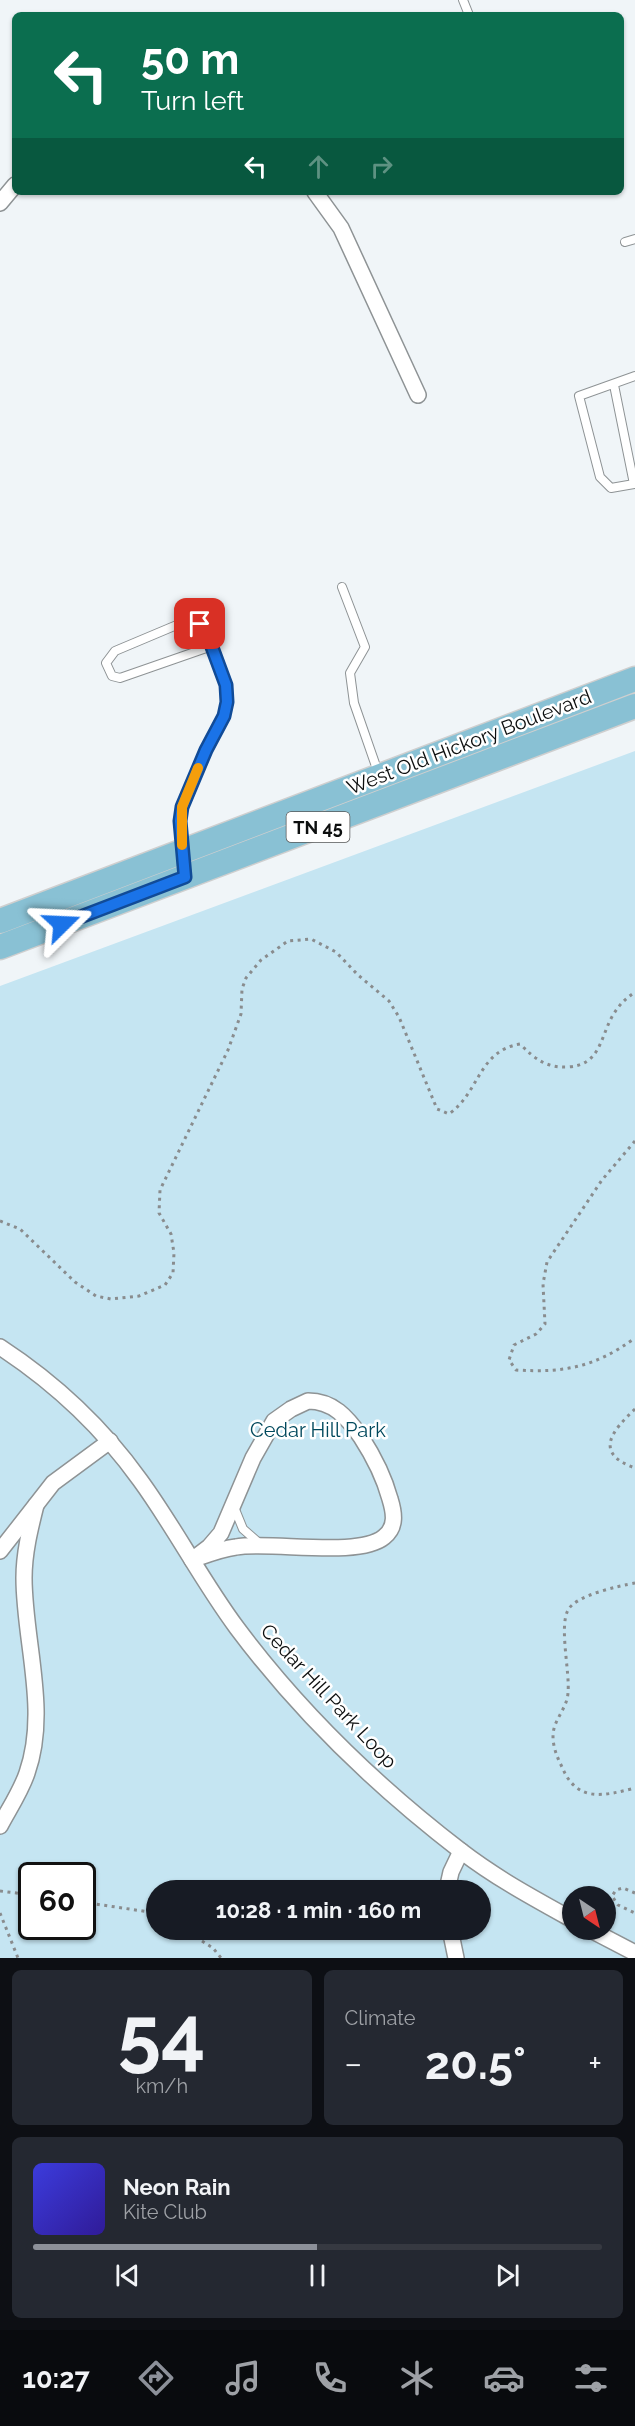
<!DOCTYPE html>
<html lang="en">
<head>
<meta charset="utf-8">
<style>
	:root { --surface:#171b24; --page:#242831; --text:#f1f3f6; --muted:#9ea1a6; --line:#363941; --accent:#8c9099 }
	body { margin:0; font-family:Raleway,sans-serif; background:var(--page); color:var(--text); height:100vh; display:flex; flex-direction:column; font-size:22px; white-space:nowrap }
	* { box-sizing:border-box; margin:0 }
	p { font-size:20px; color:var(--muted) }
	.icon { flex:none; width:33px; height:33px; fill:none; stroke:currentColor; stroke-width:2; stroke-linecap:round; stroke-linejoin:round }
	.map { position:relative; height:1958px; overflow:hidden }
	.details { display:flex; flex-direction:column; gap:12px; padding:12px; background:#0d0f14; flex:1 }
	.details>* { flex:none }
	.hud { position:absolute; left:12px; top:12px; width:612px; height:183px; border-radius:9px; box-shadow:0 2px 4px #0004; background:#0b6e4f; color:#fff; overflow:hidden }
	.needle { width:39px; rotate:145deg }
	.controls { position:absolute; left:562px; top:1886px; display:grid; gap:12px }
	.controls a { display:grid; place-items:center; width:54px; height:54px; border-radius:50%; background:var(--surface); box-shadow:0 2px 4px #0004; font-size:30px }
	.speed { position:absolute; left:18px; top:1862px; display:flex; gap:12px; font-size:30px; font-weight:700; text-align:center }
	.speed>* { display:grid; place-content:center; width:78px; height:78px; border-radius:50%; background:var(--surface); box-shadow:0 2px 4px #0004; line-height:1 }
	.speed .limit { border:3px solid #111; border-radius:9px; background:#fff; color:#111 }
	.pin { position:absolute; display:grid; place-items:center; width:51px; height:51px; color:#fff; margin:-26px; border-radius:12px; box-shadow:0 3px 9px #0006 }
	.me { position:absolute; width:66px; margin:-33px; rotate:69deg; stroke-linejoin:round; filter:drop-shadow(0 0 4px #0008) }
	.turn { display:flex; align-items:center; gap:21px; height:126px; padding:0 30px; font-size:27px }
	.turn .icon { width:78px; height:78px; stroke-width:2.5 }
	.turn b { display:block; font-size:42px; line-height:51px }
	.lanes { display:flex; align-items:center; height:57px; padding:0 30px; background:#0003; justify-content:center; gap:30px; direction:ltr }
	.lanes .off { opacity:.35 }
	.big { font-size:45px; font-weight:700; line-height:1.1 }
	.details .widget { flex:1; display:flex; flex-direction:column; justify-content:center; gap:9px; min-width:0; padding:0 21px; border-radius:9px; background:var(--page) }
	.details .dial { align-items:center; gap:0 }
	.dial b { font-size:78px; line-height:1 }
	.song { display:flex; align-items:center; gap:18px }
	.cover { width:72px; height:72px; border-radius:9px; background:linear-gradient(135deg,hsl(240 70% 55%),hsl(250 70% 35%)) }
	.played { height:6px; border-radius:3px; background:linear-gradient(90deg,var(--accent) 50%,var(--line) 50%) }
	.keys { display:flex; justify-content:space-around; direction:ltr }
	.heat { display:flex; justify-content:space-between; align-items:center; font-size:33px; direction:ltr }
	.details .tiles { flex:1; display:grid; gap:12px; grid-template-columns:1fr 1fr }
	.widget:last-child { grid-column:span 2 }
	.trip { position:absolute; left:146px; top:1880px; width:345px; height:60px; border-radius:30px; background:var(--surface); box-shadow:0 2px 4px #0004; font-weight:700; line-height:60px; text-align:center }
	.dock { display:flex; height:96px; justify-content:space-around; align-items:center; background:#090b0e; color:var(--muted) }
	.dock .icon { width:42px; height:42px }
	.dock .active { color:var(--accent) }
	.dock b { font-size:27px; color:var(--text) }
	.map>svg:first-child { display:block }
	.green { fill:#c5e5f2; fill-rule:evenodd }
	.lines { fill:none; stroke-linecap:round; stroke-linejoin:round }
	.lane-casing { stroke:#8e9395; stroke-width:10 }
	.street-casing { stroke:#8e9395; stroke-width:18 }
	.primary-casing { stroke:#cfcfcf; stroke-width:27 }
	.path { stroke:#898c8e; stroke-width:3; stroke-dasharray:3 4.5; stroke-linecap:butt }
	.lane { stroke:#fff; stroke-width:8 }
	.street { stroke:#fff; stroke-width:15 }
	.primary { stroke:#89c1d4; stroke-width:24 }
	.route-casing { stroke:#114b97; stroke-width:15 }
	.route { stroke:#1a73e8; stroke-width:10 }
	.slow { stroke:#f59e0b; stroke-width:10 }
	.labels { text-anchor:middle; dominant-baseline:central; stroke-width:5; stroke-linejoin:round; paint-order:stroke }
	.shield { fill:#fff; stroke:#565757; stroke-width:1.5 }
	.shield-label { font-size:18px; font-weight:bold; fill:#0d0f0f }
	.street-label { font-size:20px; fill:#0d0f0f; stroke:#fff }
	.park-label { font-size:20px; fill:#00485c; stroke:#fff }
</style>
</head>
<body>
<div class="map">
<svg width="635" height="1958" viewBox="0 0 635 1958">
	<rect width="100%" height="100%" fill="#f0f5f8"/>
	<!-- green -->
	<path class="green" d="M635 751V1958H0V986ZM32 1875H82V1926H32ZM156 1890H480V1929H156ZM573 1896H606V1929H573Z"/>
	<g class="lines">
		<!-- lane casing -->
		<g class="lane-casing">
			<g id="lane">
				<polyline points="463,0 469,15"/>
				<polyline points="625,242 635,239"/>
				<polyline points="614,385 634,484 611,488 600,477 579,396 635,376"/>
				<polyline points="342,587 365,647 350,673 354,703 378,772"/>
				<polyline points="182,849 182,807 205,750 224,716 227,702 226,685 205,631 191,619 115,651 106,663 112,676 120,678 212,646"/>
				<polyline points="234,1507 243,1529 259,1543"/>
			</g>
		</g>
		<!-- street casing -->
		<g class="street-casing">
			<g id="street">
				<polyline points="315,192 341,228 418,395"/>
				<polyline points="0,203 15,185"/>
				<path d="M0 1347C55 1383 102 1427 140 1480 175 1528 202 1581 237 1628 299 1711 379 1788 461 1851 496 1878 535 1899 573 1920"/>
				<path d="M308 1401C333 1401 347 1417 361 1437 374 1457 384 1477 390 1499 394 1512 397 1527 384 1537 359 1558 271 1541 236 1547 220 1549 206 1555 192 1560L209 1547 221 1533 253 1458 274 1421 291 1409Z"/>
				<polyline points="0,1551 53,1483 110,1441"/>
				<path d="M0 1826C9 1809 21 1791 27 1773 49 1711 24 1641 24 1578 24 1553 30 1529 36 1505"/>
				<polyline points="447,1890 451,1872 461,1851"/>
				<polyline points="450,1929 456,1958"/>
				<polyline points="589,1929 635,1953"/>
			</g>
		</g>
		<!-- primary casing -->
		<g class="primary-casing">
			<g id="primary">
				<polyline points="0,921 635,679"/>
				<polyline points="0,947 635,706"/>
			</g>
		</g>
		<!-- path -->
		<g class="path">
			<path d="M635 1141 602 1180 547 1262 543 1284 545 1324 536 1334 514 1345 509 1360 516 1370C565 1373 595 1367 635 1338"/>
			<path d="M0 1221 20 1229 75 1282 96 1296 111 1299 139 1296 165 1285 173 1273 174 1253 171 1234 159 1213 160 1190 228 1050 241 1014 242 989 246 978 261 960 288 941 311 939 336 952 358 975 389 1001 399 1017 437 1109 449 1114C480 1092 478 1051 520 1044 535 1059 546 1068 568 1067 601 1065 600 1037 613 1015 619 1005 625 999 635 992"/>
			<path d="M635 1409C612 1431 593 1453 635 1468"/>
			<path d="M635 1583C619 1586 576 1595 568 1610 559 1627 570 1672 568 1693 567 1709 553 1720 553 1736 553 1747 557 1757 562 1767 577 1803 603 1796 635 1788"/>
			<polyline points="0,1891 32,1895"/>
			<polyline points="635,1893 623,1888 616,1890 612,1896 618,1905 635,1913"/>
			<polyline points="82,1902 156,1913"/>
			<polyline points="0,1913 18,1958"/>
			<polyline points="183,1929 213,1948 221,1958"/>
		</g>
		<!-- lane -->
		<use href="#lane" class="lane"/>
		<!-- street -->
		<use href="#street" class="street"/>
		<!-- primary -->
		<use href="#primary" class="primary"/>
	</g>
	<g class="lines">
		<!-- route casing -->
		<g class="route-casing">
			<polyline id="route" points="62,924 185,877 180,821 182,807 206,750 224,716 227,702 226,685 206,631 200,624"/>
		</g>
		<!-- route -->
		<use href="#route" class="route"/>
		<!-- slow -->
		<polyline class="slow" points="182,845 182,807 198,768"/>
	</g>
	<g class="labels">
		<!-- shield labels -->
		<rect class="shield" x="286.5" y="812" width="63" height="30" rx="4.5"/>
		<g class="shield-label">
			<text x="318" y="827">TN 45</text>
		</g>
		<!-- street labels -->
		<g class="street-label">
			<text transform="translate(469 742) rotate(-21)">West Old Hickory Boulevard</text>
			<text transform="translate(329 1696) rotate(47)">Cedar Hill Park Loop</text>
		</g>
		<!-- park labels -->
		<g class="park-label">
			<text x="318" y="1430">Cedar Hill Park</text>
		</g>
	</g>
</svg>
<div class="controls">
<a><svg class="needle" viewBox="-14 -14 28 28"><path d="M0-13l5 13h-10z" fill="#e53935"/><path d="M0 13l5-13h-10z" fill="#9ea1a6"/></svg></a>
</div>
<div class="speed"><div class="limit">60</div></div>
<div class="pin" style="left:200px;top:624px;background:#d93025"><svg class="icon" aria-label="arrive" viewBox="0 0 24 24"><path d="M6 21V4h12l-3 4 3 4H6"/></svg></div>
<svg class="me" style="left:62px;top:924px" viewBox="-20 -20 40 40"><path d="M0-17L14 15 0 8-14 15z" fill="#1a73e8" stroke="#fff" stroke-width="4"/></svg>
<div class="trip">10:28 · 1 min · 160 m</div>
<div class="hud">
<div class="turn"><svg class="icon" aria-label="left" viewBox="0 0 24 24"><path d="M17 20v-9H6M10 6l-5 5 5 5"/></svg><div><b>50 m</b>Turn left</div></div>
<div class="lanes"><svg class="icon" aria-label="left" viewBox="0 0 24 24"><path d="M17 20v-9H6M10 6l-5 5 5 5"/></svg><svg class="icon off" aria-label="ahead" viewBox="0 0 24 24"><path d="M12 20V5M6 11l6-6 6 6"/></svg><svg class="icon off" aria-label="right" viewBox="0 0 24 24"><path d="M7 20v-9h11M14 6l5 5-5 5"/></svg></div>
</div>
</div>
<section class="details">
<div class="tiles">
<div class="widget dial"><b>54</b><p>km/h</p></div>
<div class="widget"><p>Climate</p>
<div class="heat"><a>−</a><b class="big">20.5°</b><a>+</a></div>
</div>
<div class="widget">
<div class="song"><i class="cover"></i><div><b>Neon Rain</b><p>Kite Club</p></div></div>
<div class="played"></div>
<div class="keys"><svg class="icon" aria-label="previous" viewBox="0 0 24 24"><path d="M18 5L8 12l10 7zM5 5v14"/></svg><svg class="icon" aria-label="pause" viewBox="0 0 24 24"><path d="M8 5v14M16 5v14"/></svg><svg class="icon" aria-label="next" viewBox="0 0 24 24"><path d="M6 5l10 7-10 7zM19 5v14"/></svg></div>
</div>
</div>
</section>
<nav class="dock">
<b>10:27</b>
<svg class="icon active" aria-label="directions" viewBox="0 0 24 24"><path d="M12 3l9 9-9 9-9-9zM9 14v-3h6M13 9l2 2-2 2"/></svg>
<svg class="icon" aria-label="music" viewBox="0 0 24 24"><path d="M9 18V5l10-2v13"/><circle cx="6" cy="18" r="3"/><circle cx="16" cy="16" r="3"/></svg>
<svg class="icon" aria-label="phone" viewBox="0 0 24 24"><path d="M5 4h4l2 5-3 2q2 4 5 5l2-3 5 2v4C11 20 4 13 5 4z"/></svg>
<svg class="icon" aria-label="climate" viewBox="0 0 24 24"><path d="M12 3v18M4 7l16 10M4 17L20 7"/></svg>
<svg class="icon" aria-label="car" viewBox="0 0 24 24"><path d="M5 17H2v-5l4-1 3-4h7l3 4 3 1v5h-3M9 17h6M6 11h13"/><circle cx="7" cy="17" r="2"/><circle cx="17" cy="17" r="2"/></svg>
<svg class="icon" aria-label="filters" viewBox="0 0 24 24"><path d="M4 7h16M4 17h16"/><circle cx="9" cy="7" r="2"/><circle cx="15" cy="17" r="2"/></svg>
</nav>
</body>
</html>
